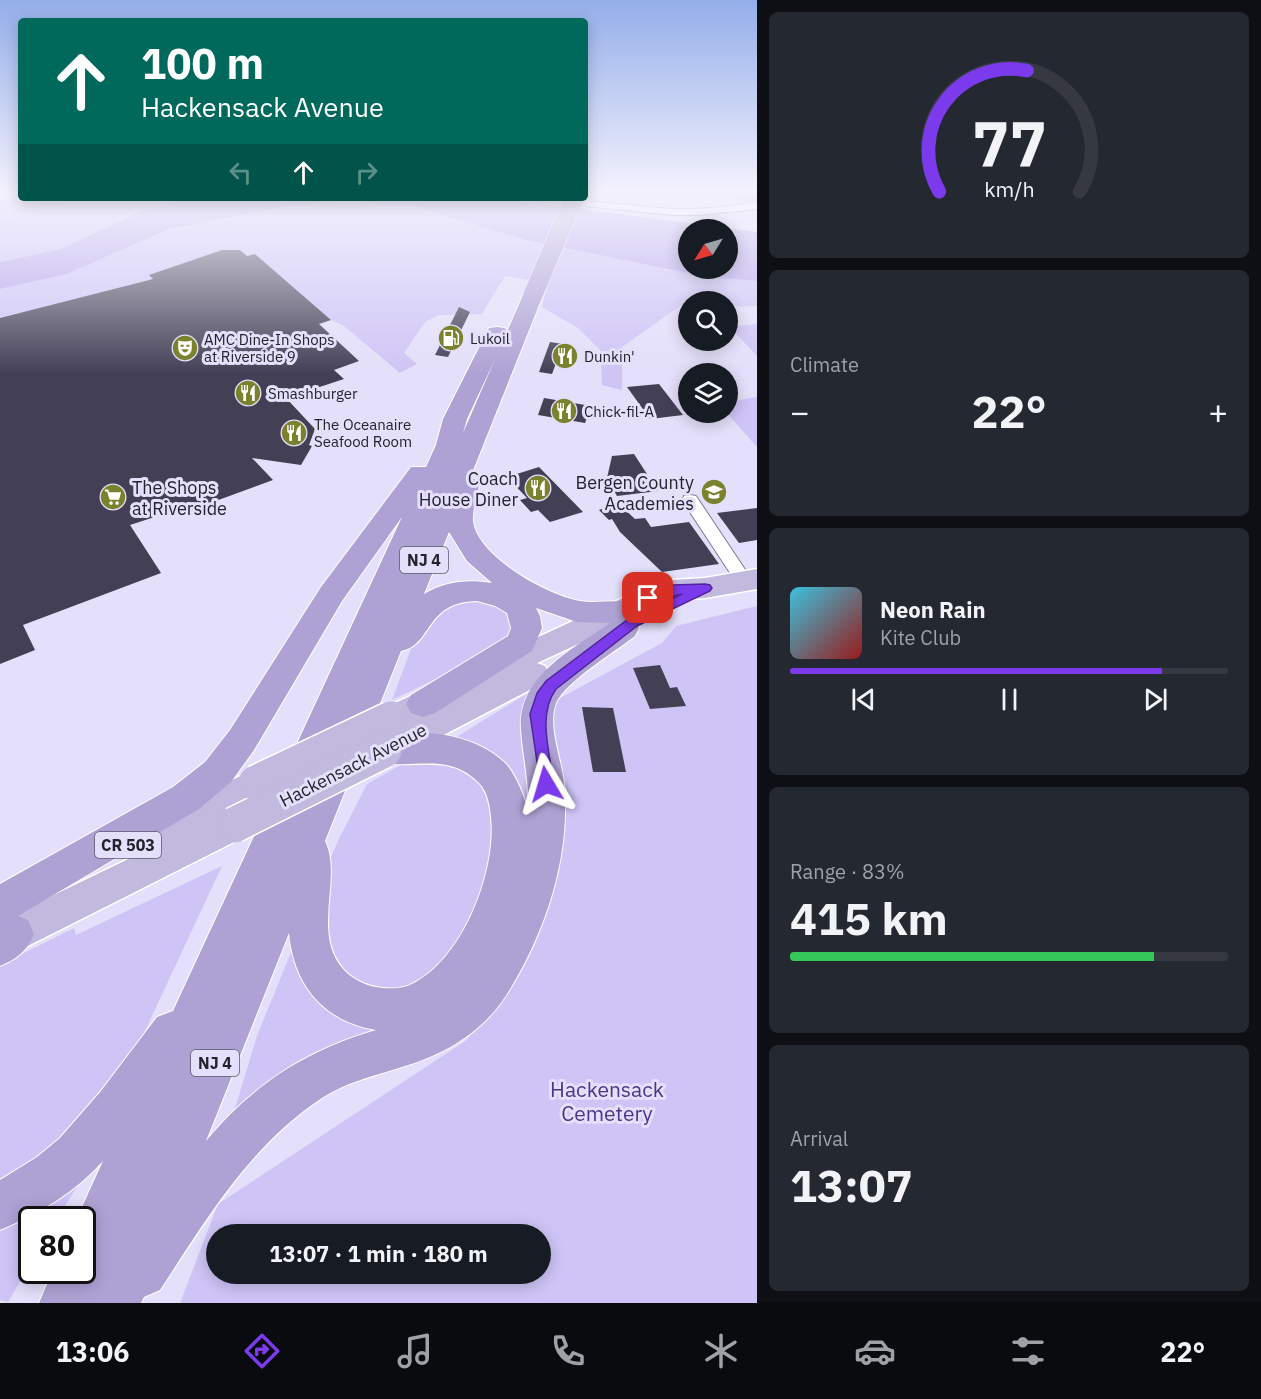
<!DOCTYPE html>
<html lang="en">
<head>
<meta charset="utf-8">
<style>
	:root { --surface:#171b24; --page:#242831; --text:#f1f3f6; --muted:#9ea1a6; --line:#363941; --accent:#7c3aed }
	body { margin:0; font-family:"IBM Plex Sans",sans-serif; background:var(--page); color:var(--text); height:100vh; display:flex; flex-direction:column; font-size:22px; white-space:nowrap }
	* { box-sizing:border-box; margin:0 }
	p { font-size:20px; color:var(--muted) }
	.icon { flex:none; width:33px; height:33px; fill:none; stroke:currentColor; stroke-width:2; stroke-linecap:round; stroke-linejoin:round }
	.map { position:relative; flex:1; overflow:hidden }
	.side { display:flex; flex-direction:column; gap:12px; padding:12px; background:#0d0f14; width:504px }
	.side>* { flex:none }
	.guide { position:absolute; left:18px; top:18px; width:570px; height:183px; border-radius:6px; box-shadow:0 3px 15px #0003; background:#00695c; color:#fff; overflow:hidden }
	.needle { width:39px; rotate:233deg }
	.fabs { position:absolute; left:678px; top:219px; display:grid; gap:12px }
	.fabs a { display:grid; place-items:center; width:60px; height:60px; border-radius:50%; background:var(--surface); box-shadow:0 3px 15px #0003; font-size:30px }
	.speed { position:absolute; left:18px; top:1206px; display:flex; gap:12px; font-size:30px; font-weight:700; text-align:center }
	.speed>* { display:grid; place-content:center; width:78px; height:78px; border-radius:50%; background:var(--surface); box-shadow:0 3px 15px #0003; line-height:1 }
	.speed .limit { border:3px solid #111; border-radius:9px; background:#fff; color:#111 }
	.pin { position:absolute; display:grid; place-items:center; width:51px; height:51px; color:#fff; margin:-26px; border-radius:12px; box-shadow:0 3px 9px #0006 }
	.me { position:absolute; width:66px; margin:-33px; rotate:353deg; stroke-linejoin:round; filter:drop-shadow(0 0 4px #0008) }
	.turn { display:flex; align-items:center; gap:21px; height:126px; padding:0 24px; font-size:27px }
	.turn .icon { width:78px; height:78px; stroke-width:2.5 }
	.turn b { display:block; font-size:42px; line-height:51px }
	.lanes { display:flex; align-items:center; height:57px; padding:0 24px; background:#0003; justify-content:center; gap:30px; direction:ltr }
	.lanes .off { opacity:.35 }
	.big { font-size:45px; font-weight:700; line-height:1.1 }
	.side .card { flex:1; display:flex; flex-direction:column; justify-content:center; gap:9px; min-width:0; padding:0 21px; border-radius:9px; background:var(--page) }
	.side .dial { align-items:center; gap:0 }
	.dial svg { height:156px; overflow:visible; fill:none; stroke:var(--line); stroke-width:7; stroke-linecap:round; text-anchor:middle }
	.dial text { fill:var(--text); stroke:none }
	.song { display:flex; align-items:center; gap:18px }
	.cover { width:72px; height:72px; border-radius:9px; background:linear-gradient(135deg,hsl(190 70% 55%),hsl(0 70% 35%)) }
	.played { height:6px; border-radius:3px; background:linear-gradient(90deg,var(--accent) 85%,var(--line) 85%) }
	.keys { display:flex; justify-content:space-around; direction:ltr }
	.heat { display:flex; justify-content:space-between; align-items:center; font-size:33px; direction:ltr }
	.charge { height:9px; border-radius:4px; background:linear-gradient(90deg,#34c759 83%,var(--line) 0) }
	.trip { position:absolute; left:206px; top:1224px; width:345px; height:60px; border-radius:30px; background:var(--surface); box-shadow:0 3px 15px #0003; font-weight:700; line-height:60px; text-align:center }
	.dock { display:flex; height:96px; justify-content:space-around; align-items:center; background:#090b0e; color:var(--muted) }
	.dock .icon { width:42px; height:42px }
	.dock .active { color:var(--accent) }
	.dock b { font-size:27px; color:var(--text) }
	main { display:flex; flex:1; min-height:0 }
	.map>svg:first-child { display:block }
	.green { fill:#cec4f6; fill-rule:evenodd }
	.water { fill:#b4a4eb; fill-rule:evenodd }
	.building { fill:#433f55 }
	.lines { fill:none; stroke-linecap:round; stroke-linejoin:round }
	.minor-casing { stroke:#807b94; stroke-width:2 }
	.primary-casing { stroke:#fff; stroke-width:3 }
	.trunk-casing { stroke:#fff; stroke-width:2 }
	.minor { fill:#fff; fill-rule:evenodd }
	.primary { fill:#c2b9df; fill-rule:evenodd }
	.trunk { fill:#aea2d4; fill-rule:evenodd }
	.primary-bridge-casing { stroke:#fff; stroke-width:38; stroke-linecap:butt }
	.trunk-bridge-casing { stroke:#fff; stroke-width:20; stroke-linecap:butt }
	.primary-bridge { stroke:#c2b9df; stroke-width:35 }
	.trunk-bridge { stroke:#aea2d4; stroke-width:19 }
	.route { fill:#7c3aed; stroke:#51269a; stroke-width:1.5 }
	.labels { text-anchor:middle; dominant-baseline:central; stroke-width:6; stroke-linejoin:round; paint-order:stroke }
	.far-poi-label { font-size:15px; fill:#24222c; stroke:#e4dffa; text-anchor:start }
	.shield { fill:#e4dffa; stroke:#5e5b6a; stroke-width:1.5 }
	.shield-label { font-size:16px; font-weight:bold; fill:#24222c }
	.poi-label { font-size:18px; fill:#24222c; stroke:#e4dffa; text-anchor:end }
	.street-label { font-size:18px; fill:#24222c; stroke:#e4dffa }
	.near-park-label { font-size:21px; fill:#4f3587; stroke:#e4dffa }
</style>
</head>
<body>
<main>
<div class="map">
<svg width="757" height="1303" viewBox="0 0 757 1303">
	<rect width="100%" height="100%" fill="#e4dffa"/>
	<!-- green -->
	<g class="green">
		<polygon points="15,192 21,192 21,198 39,198 42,202 60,203 64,198 186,198 146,209 61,249 0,262 0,201 11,197"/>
		<polygon points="348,201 413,206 526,240 707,277 757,281 757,306 728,307 728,302 688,302 688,307 680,306 622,347 622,390 602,385 601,351 578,328 542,307 548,283 505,276 482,314 439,315 425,322 404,353 417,364 400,373 344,326 331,320 255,254 247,256 240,250 222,250 150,275 153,279 0,318 0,289 67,274 169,229 299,204"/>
		<polygon points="757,324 757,356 730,327"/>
		<polygon points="757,397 757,446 756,446 727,413 728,402"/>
		<path d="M483 600C501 608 507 609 513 629L500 648 392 700 418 630 447 601Z"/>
		<path d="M757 606V1303H180L218 1204 467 1040 534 947 564 833 549 704 662 643 676 626ZM216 1234H540V1274H216Z"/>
		<polygon points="533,690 534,814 523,811 458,736"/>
		<polygon points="455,761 488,789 497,853 466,931 441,967 410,990 359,990 330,967 323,876 339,839 367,784 406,762"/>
		<polygon points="222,866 136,1050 71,1145 0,1187 0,965 74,928 76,935"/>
		<polygon points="294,945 340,1015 358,1026 396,1031 233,1115 257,1036"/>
		<polygon points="78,1185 57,1219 32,1220 31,1263 8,1302 0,1300 0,1223"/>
	</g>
	<!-- water -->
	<path class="water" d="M186 198H496L757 232V281L707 277 526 240 413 206 348 201 299 204 169 229 67 274 0 289V262L61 249 146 209ZM688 230H728V268H688Z"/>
	<!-- building -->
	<g class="building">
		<polygon points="222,250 240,250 247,256 255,254 331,320 319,324 359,361 334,370 344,379 286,398 315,429 309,445 312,446 301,465 252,458 273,480 183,513 176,510 130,525 161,573 23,625 35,650 0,664 0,318 153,279 149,275"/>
		<polygon points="459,307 470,312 448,357 435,355"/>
		<polygon points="550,342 563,344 552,374 539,372"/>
		<polygon points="659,384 683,415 650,419 627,387"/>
		<polygon points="544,398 591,406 585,423 538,415"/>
		<polygon points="634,454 658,491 617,496 607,478 612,456"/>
		<polygon points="539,467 583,512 550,522 538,510 531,512 520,500 527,498 507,477"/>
		<polygon points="618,503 635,519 645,518 651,527 689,522 719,564 662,572 620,532 612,519 609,520 599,510"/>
		<polygon points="757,508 757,540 739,543 717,513"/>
		<polygon points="660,665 670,688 677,687 686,706 650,709 633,668"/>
		<polygon points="582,707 613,708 626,772 593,772"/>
	</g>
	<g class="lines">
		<!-- minor casing -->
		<g class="minor-casing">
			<g id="minor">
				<path d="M531 198C579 198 626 206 674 209 702 210 729 206 757 203V209L700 215H674L536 201Z"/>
				<polygon points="690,495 696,496 750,577 753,581 750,585 744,587 738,585 682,500 684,496"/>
			</g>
		</g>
		<!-- primary casing -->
		<g class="primary-casing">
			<g id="primary">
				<polygon points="757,569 757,589 705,598 674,600 537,663 545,666 549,674 545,682 396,760 384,764 372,760 367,750 372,740 390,732 380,728 375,719 380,710 638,591 672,580 705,578"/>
				<polygon points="256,769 268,773 273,783 268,793 234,810 246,814 252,825 246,836 0,960 0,921 147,850 135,846 130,835 135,824"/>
			</g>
		</g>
		<!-- trunk casing -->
		<g class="trunk-casing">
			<g id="trunk">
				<polygon points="725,192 748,192 757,194 757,205 727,196"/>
				<path d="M533 289 540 291 543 295 470 478 475 479 479 485C478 498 470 513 474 526 483 559 547 595 580 601 597 604 613 599 630 603L634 611 630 619 635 620 639 628 635 636C616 651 565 682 556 703 547 727 562 759 564 784 571 857 545 933 507 994 482 1033 445 1054 402 1067 374 1076 346 1082 322 1098 250 1145 206 1220 160 1290L144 1297 141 1303H39L53 1270H82V1220H76L103 1161C74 1193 40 1213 0 1230V1180L37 1157 60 1138 101 1091 157 1017 173 1011 402 517 342 601 254 750 231 782 199 809 18 916 28 920 34 934C27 951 17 959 0 966V884L173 787 205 762 230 730 321 587 411 467H426L436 445 443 419 489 328 497 327 505 328 507 332 523 295 526 291ZM496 357 463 433 467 419ZM449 532 467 561 492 583C468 579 445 581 424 594ZM477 601 495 606 507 613 511 628 508 636 411 695 406 704 411 713 423 717 435 713 532 651 542 628 540 616 536 608 577 622 610 623C572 650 517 676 521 730 523 758 530 785 528 813 526 799 515 773 505 763 473 732 412 726 372 740L367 750 372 760C410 773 445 749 479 783 488 792 490 806 491 817 497 870 464 957 414 983 405 988 393 989 383 988 368 987 353 980 343 969 311 932 343 878 325 841L401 651C433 645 424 602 477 601ZM289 933C294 985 323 1021 376 1030 305 1051 254 1084 206 1141Z"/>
			</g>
		</g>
		<!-- minor -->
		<use href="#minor" class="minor"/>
		<!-- primary -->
		<use href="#primary" class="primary"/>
		<!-- trunk -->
		<use href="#trunk" class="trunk"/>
		<!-- primary-bridge casing -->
		<g class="primary-bridge-casing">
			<g id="primary-bridge">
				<polyline points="256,783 391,719"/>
				<polyline points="234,825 384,750"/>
			</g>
		</g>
		<!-- trunk-bridge casing -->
		<g class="trunk-bridge-casing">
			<polyline id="trunk-bridge" points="533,295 574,198"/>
		</g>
		<!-- primary-bridge -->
		<use href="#primary-bridge" class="primary-bridge"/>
		<!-- trunk-bridge -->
		<use href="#trunk-bridge" class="trunk-bridge"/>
	</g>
	<!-- sky -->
	<linearGradient id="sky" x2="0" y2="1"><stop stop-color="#93aee9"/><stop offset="0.51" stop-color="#f3f1fd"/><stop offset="1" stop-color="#f3f1fd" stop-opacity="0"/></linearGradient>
	<rect width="757" height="374" fill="url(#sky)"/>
	<!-- route -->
	<path class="route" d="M705 584 710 585 712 588 710 591 637 626 556 689C537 715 550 754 554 784L551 789 546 791 541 789 530 714 537 693 546 681 627 620 682 594 648 603 642 598 644 595 672 585Z"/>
	<!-- icons -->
	<defs>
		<g id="fuel-disc" transform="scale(1.35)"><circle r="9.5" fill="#7a822e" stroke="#e4dffa"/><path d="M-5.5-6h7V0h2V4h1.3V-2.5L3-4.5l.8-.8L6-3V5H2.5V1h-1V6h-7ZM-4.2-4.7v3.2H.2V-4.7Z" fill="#fff"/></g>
		<g id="theatre-disc" transform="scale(1.35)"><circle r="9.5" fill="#7a822e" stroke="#e4dffa"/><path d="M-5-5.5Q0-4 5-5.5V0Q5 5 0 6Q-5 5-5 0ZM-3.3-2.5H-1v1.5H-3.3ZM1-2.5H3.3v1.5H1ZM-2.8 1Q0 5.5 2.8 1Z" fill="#fff"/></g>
		<g id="restaurant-disc" transform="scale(1.35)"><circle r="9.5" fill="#7a822e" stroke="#e4dffa"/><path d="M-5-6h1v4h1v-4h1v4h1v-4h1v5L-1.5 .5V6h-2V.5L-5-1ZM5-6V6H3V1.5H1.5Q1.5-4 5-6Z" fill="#fff"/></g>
		<g id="school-disc" transform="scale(1.35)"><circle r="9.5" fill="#7a822e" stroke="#e4dffa"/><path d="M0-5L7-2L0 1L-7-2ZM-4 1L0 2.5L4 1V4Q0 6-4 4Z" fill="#fff"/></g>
		<g id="supermarket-disc" transform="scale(1.35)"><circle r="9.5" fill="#7a822e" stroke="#e4dffa"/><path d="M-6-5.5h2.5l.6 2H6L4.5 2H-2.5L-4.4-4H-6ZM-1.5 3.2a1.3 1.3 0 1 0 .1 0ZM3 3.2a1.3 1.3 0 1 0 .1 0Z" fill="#fff"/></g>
	</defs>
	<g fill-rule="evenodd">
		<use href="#fuel-disc" x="451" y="338"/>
		<use href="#theatre-disc" x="185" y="348"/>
		<use href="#restaurant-disc" x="565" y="356"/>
		<use href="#restaurant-disc" x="248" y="393"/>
		<use href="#restaurant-disc" x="564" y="411"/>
		<use href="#restaurant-disc" x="294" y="433"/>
		<use href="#restaurant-disc" x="538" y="488"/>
		<use href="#school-disc" x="714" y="492"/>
		<use href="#supermarket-disc" x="113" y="497"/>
	</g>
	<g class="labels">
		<!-- far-poi labels -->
		<g class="far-poi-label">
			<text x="470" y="338">Lukoil</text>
			<text x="204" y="339">AMC Dine-In Shops<tspan x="204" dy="17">at Riverside 9</tspan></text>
			<text x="584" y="356">Dunkin'</text>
			<text x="268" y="393">Smashburger</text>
			<text x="584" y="411">Chick-fil-A</text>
			<text x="314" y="424">The Oceanaire<tspan x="314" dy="17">Seafood Room</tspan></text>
		</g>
		<!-- shield labels -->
		<g class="shield">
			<rect x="400" y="547" width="48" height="26" rx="4.5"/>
			<rect x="95" y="832" width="66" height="26" rx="4.5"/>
			<rect x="191" y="1050" width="48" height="26" rx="4.5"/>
		</g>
		<g class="shield-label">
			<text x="424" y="560">NJ 4</text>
			<text x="128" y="845">CR 503</text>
			<text x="215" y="1063">NJ 4</text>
		</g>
		<!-- poi labels -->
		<g class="poi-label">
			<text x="518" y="478">Coach<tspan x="518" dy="21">House Diner</tspan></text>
			<text x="694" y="482">Bergen County<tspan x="694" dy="21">Academies</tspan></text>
			<text x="132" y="487" text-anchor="start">The Shops<tspan x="132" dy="21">at Riverside</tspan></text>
		</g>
		<!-- street labels -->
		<g class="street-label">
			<text transform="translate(353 765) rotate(-27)">Hackensack Avenue</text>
		</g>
		<!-- near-park labels -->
		<g class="near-park-label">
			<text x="607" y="1089">Hackensack<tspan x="607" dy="24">Cemetery</tspan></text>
		</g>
	</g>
</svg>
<div class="fabs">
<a><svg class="needle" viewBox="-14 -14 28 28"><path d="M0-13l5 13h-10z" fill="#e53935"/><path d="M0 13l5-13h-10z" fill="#9ea1a6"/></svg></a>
<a><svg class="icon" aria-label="search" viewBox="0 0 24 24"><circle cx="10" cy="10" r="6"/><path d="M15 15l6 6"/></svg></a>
<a><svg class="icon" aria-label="layers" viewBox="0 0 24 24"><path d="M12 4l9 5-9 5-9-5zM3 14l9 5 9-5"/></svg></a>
</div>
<div class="speed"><div class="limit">80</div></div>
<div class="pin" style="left:648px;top:598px;background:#d93025"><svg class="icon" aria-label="arrive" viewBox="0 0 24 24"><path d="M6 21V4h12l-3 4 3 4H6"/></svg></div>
<svg class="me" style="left:546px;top:784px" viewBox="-20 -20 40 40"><path d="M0-17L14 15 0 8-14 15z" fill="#7c3aed" stroke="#fff" stroke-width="4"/></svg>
<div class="trip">13:07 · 1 min · 180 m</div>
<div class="guide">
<div class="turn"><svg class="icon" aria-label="ahead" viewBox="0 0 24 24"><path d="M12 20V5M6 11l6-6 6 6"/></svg><div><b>100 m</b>Hackensack Avenue</div></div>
<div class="lanes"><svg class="icon off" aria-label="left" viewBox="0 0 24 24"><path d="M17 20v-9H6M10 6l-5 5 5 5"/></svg><svg class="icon" aria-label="ahead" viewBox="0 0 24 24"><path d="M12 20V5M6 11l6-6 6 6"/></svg><svg class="icon off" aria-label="right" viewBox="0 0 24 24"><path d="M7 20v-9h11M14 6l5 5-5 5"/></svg></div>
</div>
</div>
<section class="side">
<div class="card dial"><svg viewBox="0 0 100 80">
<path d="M14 69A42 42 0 1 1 86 69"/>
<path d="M14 69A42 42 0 0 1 59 7" stroke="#7c3aed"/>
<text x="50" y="56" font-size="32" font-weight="700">77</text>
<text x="50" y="72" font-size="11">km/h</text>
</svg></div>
<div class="card"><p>Climate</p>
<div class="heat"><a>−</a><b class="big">22°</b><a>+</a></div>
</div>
<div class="card">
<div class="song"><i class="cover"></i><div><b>Neon Rain</b><p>Kite Club</p></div></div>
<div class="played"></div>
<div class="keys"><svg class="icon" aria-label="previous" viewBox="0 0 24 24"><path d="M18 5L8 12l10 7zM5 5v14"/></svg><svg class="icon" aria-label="pause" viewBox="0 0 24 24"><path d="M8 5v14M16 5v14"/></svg><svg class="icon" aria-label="next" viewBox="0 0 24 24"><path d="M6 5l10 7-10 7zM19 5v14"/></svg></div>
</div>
<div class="card"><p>Range · 83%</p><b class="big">415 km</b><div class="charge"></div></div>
<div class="card"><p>Arrival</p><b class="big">13:07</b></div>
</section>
</main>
<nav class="dock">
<b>13:06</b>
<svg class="icon active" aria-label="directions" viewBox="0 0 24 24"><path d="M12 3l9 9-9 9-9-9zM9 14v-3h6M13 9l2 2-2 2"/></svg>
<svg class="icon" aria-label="music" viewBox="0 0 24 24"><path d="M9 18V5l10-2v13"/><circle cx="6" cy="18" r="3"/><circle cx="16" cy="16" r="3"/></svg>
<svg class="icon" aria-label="phone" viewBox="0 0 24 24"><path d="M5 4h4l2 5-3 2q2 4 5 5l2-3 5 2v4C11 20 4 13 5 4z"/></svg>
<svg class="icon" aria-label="climate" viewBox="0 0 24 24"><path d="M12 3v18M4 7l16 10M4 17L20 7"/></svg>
<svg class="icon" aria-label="car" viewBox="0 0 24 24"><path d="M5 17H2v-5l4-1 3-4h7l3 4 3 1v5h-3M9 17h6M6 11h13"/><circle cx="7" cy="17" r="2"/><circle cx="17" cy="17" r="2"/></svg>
<svg class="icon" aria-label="filters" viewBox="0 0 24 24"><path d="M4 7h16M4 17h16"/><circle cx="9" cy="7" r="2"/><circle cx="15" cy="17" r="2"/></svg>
<b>22°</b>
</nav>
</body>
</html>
